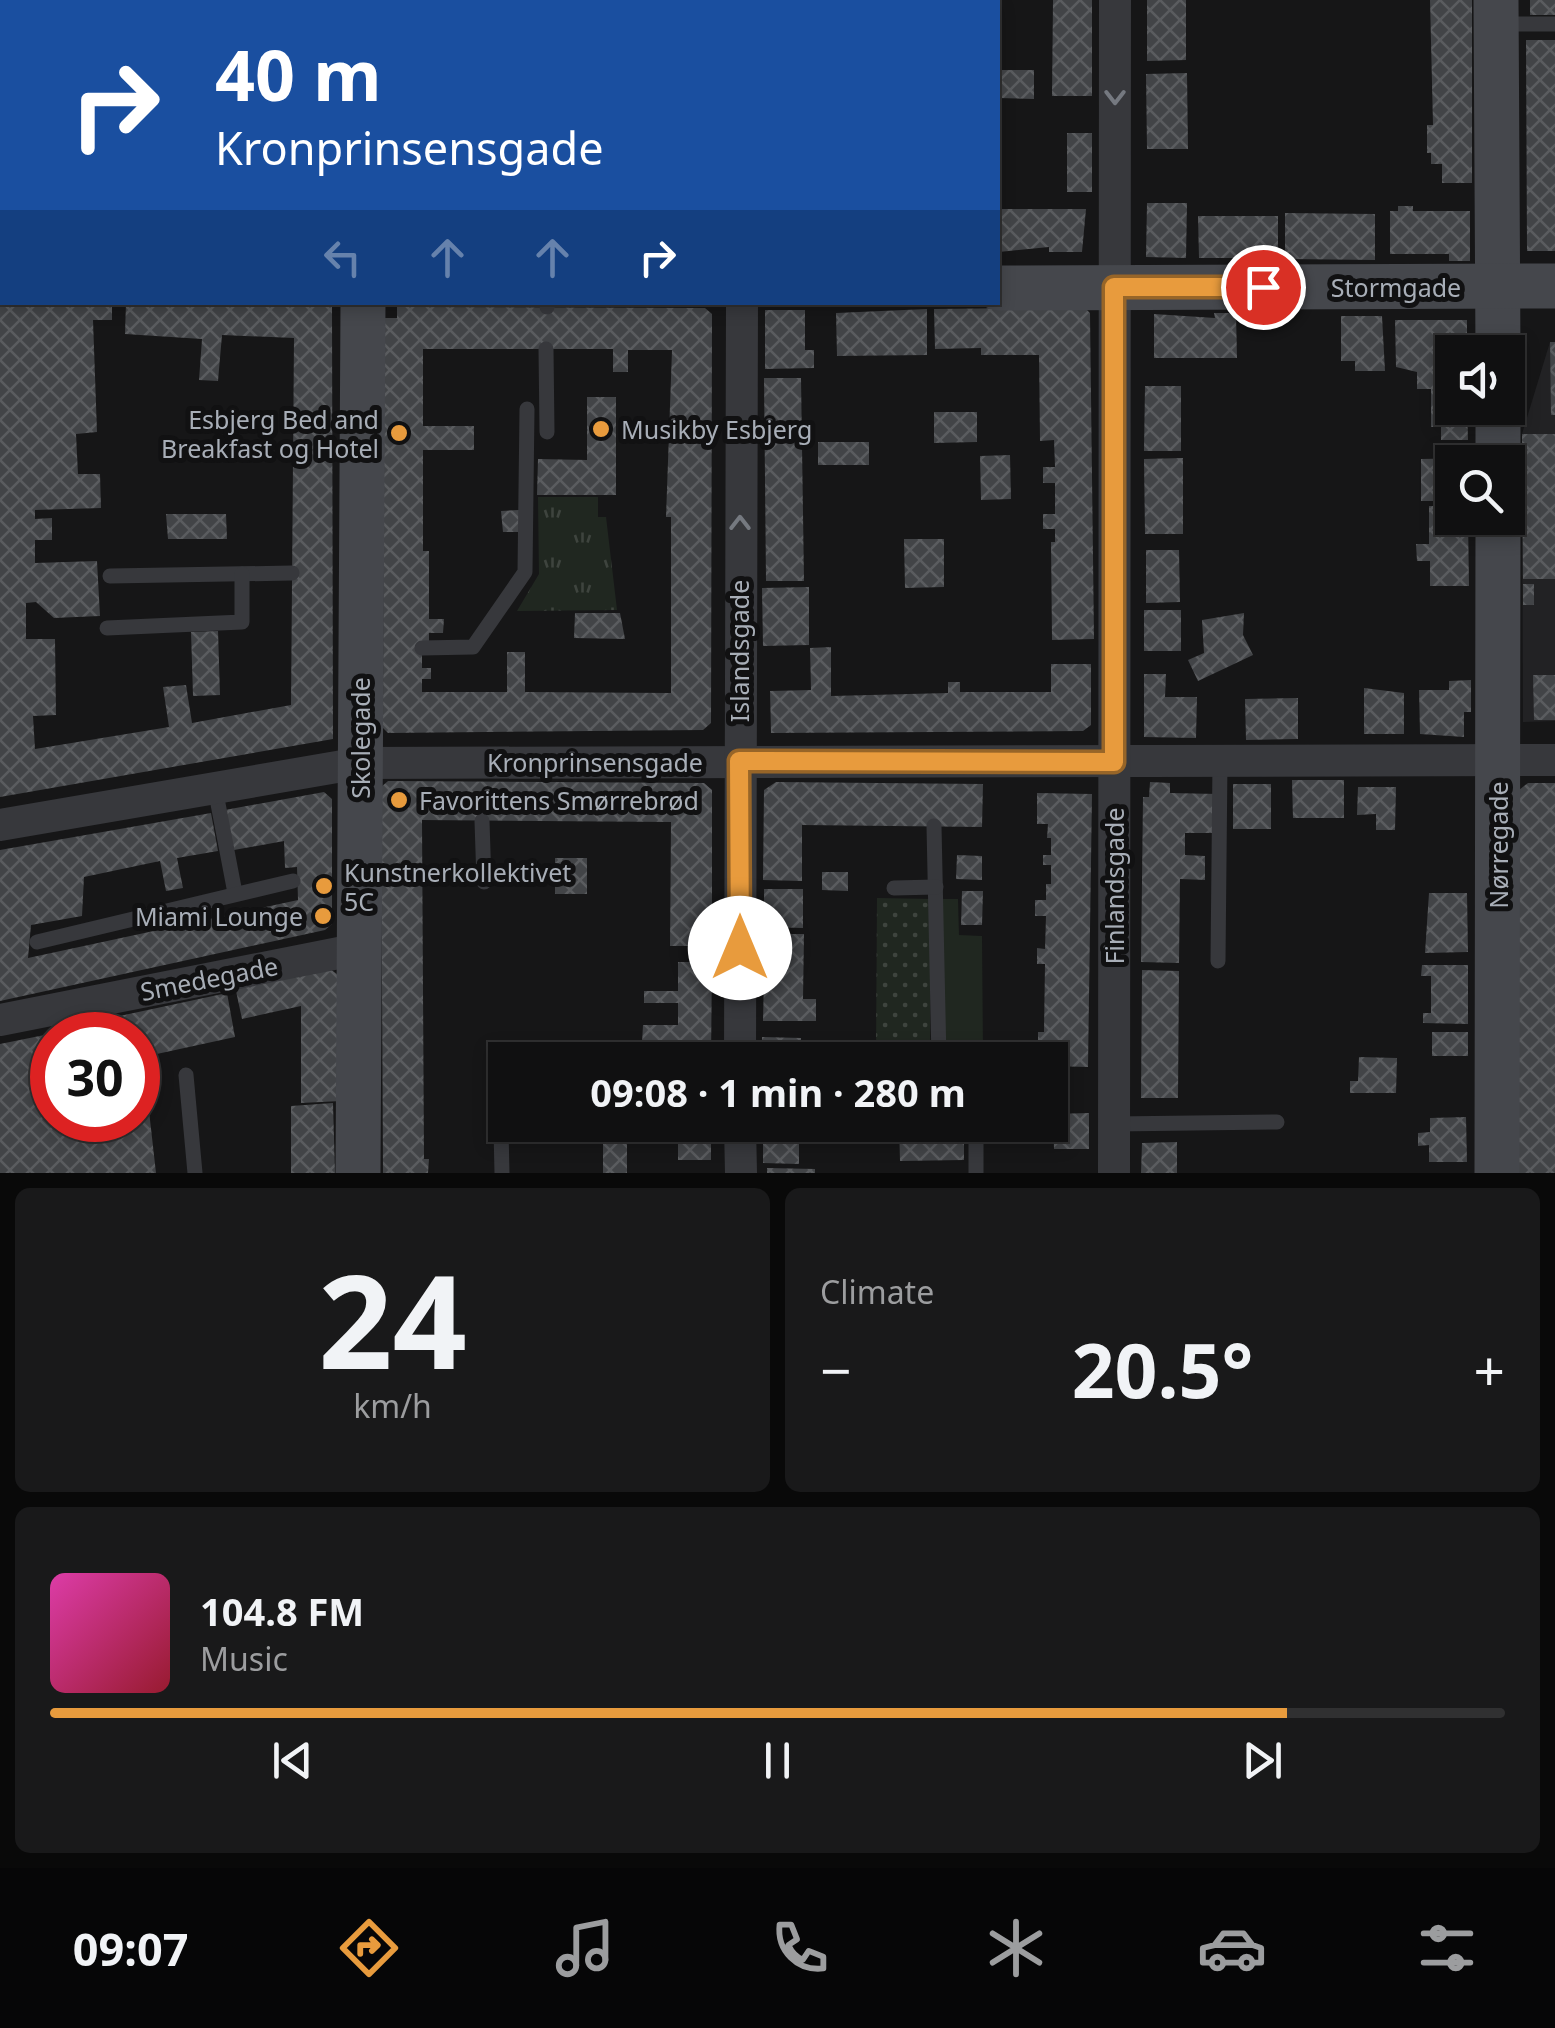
<!DOCTYPE html>
<html lang="en">
<head>
<meta charset="utf-8">
<style>
	:root { --surface:#101011; --page:#19191a; --text:#f1f3f6; --muted:#9c9d9f; --line:#303031; --accent:#e89b3d }
	body { margin:0; font-family:"Noto Sans",sans-serif; background:var(--page); color:var(--text); height:100vh; display:flex; flex-direction:column; font-size:38px; white-space:nowrap }
	* { box-sizing:border-box; margin:0 }
	p { font-size:32px; color:var(--muted) }
	.icon { flex:none; width:55px; height:55px; fill:none; stroke:currentColor; stroke-width:2; stroke-linecap:round; stroke-linejoin:round }
	.map { position:relative; height:1173px; overflow:hidden }
	.details { display:flex; flex-direction:column; gap:15px; padding:15px; background:#090909; flex:1 }
	.details>* { flex:none }
	.banner { position:absolute; left:0px; top:0px; width:1000px; height:305px; box-shadow:0 5px 15px #0003,0 0 0 2px var(--line); background:#1a4fa0; color:#fff; overflow:hidden }
	.tools { position:absolute; left:1435px; top:335px; display:grid; gap:20px }
	.tools a { display:grid; place-items:center; width:90px; height:90px; border-radius:0px; background:var(--surface); box-shadow:0 5px 15px #0003,0 0 0 2px var(--line); font-size:50px }
	.speed { position:absolute; left:30px; top:1012px; display:flex; gap:20px; font-size:50px; font-weight:700; text-align:center }
	.speed>* { display:grid; place-content:center; width:130px; height:130px; border-radius:50%; background:var(--surface); box-shadow:0 5px 15px #0003,0 0 0 2px var(--line); line-height:1 }
	.speed .limit { border:15px solid #d22; background:#fff; color:#111 }
	.pin { position:absolute; display:grid; place-items:center; width:85px; height:85px; color:#fff; margin:-42px; border:5px solid #fff; border-radius:50%; box-shadow:0 2px 10px #0007 }
	.me { position:absolute; width:110px; margin:-55px; rotate:0deg; stroke-linejoin:round; filter:drop-shadow(0 0 8px #0008) }
	.turn { display:flex; align-items:center; gap:35px; height:210px; padding:0 50px; font-size:45px }
	.turn .icon { width:130px; height:130px; stroke-width:2.5 }
	.turn b { display:block; font-size:70px; line-height:85px }
	.lanes { display:flex; align-items:center; height:95px; padding:0 50px; background:#0003; justify-content:center; gap:50px; direction:ltr }
	.lanes .off { opacity:.35 }
	.big { font-size:75px; font-weight:700; line-height:1.1 }
	.details .widget { flex:1; display:flex; flex-direction:column; justify-content:center; gap:15px; min-width:0; padding:0 35px; border-radius:15px; background:var(--page) }
	.details .dial { align-items:center; gap:0 }
	.dial b { font-size:130px; line-height:1 }
	.song { display:flex; align-items:center; gap:30px }
	.cover { width:120px; height:120px; border-radius:15px; background:linear-gradient(135deg,hsl(320 70% 55%),hsl(350 70% 35%)) }
	.played { height:10px; border-radius:5px; background:linear-gradient(90deg,var(--accent) 85%,var(--line) 85%) }
	.keys { display:flex; justify-content:space-around; direction:ltr }
	.heat { display:flex; justify-content:space-between; align-items:center; font-size:55px; direction:ltr }
	.details .tiles { flex:1; display:grid; gap:15px; grid-template-columns:1fr 1fr }
	.widget:last-child { grid-column:span 2 }
	.trip { position:absolute; left:488px; top:1042px; width:580px; height:100px; border-radius:0px; background:var(--surface); box-shadow:0 5px 15px #0003,0 0 0 2px var(--line); font-weight:700; line-height:100px; text-align:center }
	.tab-bar { display:flex; height:160px; justify-content:space-around; align-items:center; background:#060607; color:var(--muted) }
	.tab-bar .icon { width:70px; height:70px }
	.tab-bar .active { color:var(--accent) }
	.tab-bar b { font-size:45px; color:var(--text) }
	.map>svg:first-child { display:block }
	.built { fill:#222224 }
	.grass { fill:#202720 }
	.park { fill:url(#park-tufts) }
	.garden { fill:url(#garden-dots) }
	.building { fill:url(#building-cross-hatch); fill-rule:evenodd }
	.lines { fill:none; stroke-linecap:round; stroke-linejoin:round }
	.lane { stroke:#37383c; stroke-width:15 }
	.street { stroke:#37383c; stroke-width:32 }
	.secondary { stroke:#45474c; stroke-width:45 }
	.oneway { stroke:#757980 }
	.route-casing { stroke:#976528; stroke-width:25 }
	.route { stroke:#e89b3d; stroke-width:18 }
	.poi-dot { fill:#e89b3d; stroke:#111112; stroke-width:4 }
	.labels { text-anchor:middle; dominant-baseline:central; stroke-width:10; stroke-linejoin:round; paint-order:stroke }
	.street-label { font-size:25px; fill:#a8aeb7; stroke:#111112 }
	.poi-label { font-size:25px; fill:#a8aeb7; stroke:#111112; text-anchor:start }
</style>
</head>
<body>
<div class="map">
<svg width="1555" height="1173" viewBox="0 0 1555 1173">
	<defs>
		<pattern id="park-tufts" width="24" height="20" patternUnits="userSpaceOnUse" patternTransform="scale(2.5)"><rect width="24" height="20" fill="#202720"/><path d="M3 7l-1-3M5 7V3M7 7l1-3M15 17l-1-3M17 17v-4M19 17l1-3" fill="none" stroke="#3e443e"/></pattern>
		<pattern id="garden-dots" width="8" height="8" patternUnits="userSpaceOnUse" patternTransform="scale(2.5)"><rect width="8" height="8" fill="#202720"/><path d="M2 2h.1M6 6h.1" fill="none" stroke="#3e443e" stroke-width="1.8" stroke-linecap="round"/></pattern>
		<pattern id="building-cross-hatch" width="8" height="8" patternUnits="userSpaceOnUse" patternTransform="scale(2.5)"><rect width="8" height="8" fill="#424447"/><path d="M0 0l8 8M0 8l8-8" fill="none" stroke="#5a5c5f"/></pattern>
	</defs>
	<rect width="100%" height="100%" fill="#161617"/>
	<!-- built -->
	<polygon class="built" points="1550,342 1555,342 1555,721 1523,722 1522,434"/>
	<!-- grass -->
	<polygon class="grass" points="940,899 958,899 959,935 982,936 983,1050 940,1050"/>
	<!-- park -->
	<polygon class="park" points="538,497 598,497 598,517 606,517 617,610 517,611 539,574"/>
	<!-- garden -->
	<polygon class="garden" points="877,898 931,899 930,1060 876,1060"/>
	<!-- building -->
	<g class="building">
		<polygon points="1053,0 1092,0 1092,96 1052,96"/>
		<polygon points="1147,0 1186,0 1186,60 1147,61"/>
		<polygon points="1430,0 1472,0 1472,183 1442,183 1442,164 1431,164 1431,153 1427,153 1427,125 1433,125"/>
		<rect x="1530" y="0" width="25" height="15"/>
		<polygon points="1526,40 1555,40 1555,251 1527,251"/>
		<polygon points="998,70 1034,70 1034,99 998,98"/>
		<polygon points="1187,73 1188,149 1147,149 1146,74"/>
		<rect x="1067" y="133" width="25" height="59"/>
		<polygon points="1147,203 1187,203 1186,258 1146,257"/>
		<polygon points="1398,206 1413,206 1413,211 1470,211 1470,261 1449,261 1449,254 1390,254 1390,211 1398,211"/>
		<polygon points="998,209 1086,209 1082,252 1049,252 1049,247 999,252"/>
		<polygon points="1285,213 1375,214 1375,260 1285,259"/>
		<polygon points="1198,216 1278,216 1278,258 1199,258"/>
		<polygon points="0,302 112,302 112,320 93,320 97,432 76,434 78,474 100,474 101,508 35,510 35,519 52,518 52,540 35,540 35,563 97,561 100,616 54,618 36,602 26,603 26,639 55,639 56,715 33,716 35,749 169,727 163,687 186,685 192,723 291,705 294,338 222,335 218,381 199,380 202,339 125,334 126,302 327,302 332,307 333,739 0,797"/>
		<path d="M397 307 705 308 712 314 711 723 703 730 388 733 383 728 384 318H397ZM423 349H613V372H628V350H672L666 517H671V693L525 692V652H507V692H422V679H431V668H422V642H429V633H443L444 619H429V551H423V450H474V426H423Z"/>
		<polygon points="1084,307 1090,313 1094,639 1052,640 1051,542 1055,542 1055,529 1043,529 1043,514 1055,514 1055,483 1043,483 1043,467 1055,467 1054,440 1040,441 1039,355 981,355 981,348 935,349 934,309"/>
		<polygon points="927,309 927,355 837,356 836,313"/>
		<polygon points="765,310 805,310 805,350 814,350 814,368 765,369"/>
		<polygon points="1214,313 1236,313 1237,358 1154,358 1154,314 1215,318"/>
		<polygon points="1341,316 1382,316 1385,371 1355,371 1355,361 1341,361"/>
		<polygon points="1395,320 1467,320 1467,352 1452,352 1452,408 1467,408 1468,440 1441,440 1441,427 1431,427 1431,389 1417,389 1417,372 1396,367"/>
		<polygon points="1550,342 1555,342 1555,415 1551,415"/>
		<polygon points="764,378 801,378 804,581 766,581"/>
		<polygon points="1145,386 1181,386 1181,451 1144,451"/>
		<polygon points="587,397 616,397 616,495 537,495 538,459 587,460"/>
		<polygon points="934,412 977,412 977,442 934,443"/>
		<polygon points="1522,434 1555,434 1555,579 1523,579"/>
		<rect x="818" y="442" width="51" height="23"/>
		<polygon points="1010,455 1011,499 981,500 980,456"/>
		<polygon points="1183,458 1183,534 1145,534 1144,459"/>
		<polygon points="1473,458 1473,462 1452,462 1452,501 1421,501 1421,459"/>
		<polygon points="1429,506 1452,506 1452,518 1468,518 1469,586 1430,586 1430,561 1417,561 1416,544 1429,544"/>
		<polygon points="519,510 520,532 503,532 501,511"/>
		<polygon points="166,514 226,514 227,539 168,539"/>
		<polygon points="904,539 944,539 944,587 905,588"/>
		<polygon points="1146,550 1179,550 1180,602 1146,603"/>
		<rect x="1523" y="584" width="11" height="21"/>
		<polygon points="809,587 809,645 763,646 762,588"/>
		<rect x="1144" y="610" width="37" height="41"/>
		<polygon points="575,613 620,613 625,639 574,638"/>
		<polygon points="1244,613 1243,635 1253,655 1198,681 1188,660 1204,653 1202,620"/>
		<polygon points="218,631 220,695 193,696 191,632"/>
		<polygon points="831,647 831,696 948,693 948,682 960,682 960,692 1051,692 1051,664 1091,664 1091,725 1083,731 771,733 770,691 811,690 810,648"/>
		<polygon points="1144,674 1166,674 1165,697 1197,697 1196,738 1144,737"/>
		<polygon points="1533,675 1555,675 1555,720 1534,720"/>
		<polygon points="1471,680 1471,712 1464,712 1464,737 1420,734 1419,690 1449,690 1449,681"/>
		<polygon points="1364,688 1404,693 1404,734 1364,734"/>
		<polygon points="1298,698 1298,739 1246,740 1245,699"/>
		<polygon points="1292,780 1344,780 1344,818 1293,818"/>
		<polygon points="388,781 704,783 712,790 712,946 670,946 671,822 422,820 424,1159 429,1159 428,1173 383,1173 381,787"/>
		<polygon points="776,782 983,784 982,827 802,825 802,881 763,880 764,790"/>
		<polygon points="1150,782 1170,783 1170,793 1218,794 1218,833 1185,833 1185,855 1205,856 1205,880 1180,879 1179,963 1141,962 1143,797 1149,797"/>
		<polygon points="1528,783 1555,783 1555,1173 1519,1173 1519,790"/>
		<rect x="1233" y="784" width="38" height="45"/>
		<polygon points="1358,787 1396,787 1395,830 1376,830 1376,814 1357,815"/>
		<polygon points="324,792 332,799 332,924 325,930 0,1001 0,850 211,813 218,851 177,858 183,888 166,891 160,861 84,877 82,916 31,925 28,958 298,900 297,867 285,868 284,841 234,850 225,810"/>
		<polygon points="1037,793 1092,794 1088,1067 1050,1066 1050,1060 1044,1060 1044,1044 1038,1044 1038,1032 1044,1032 1045,964 1037,964 1037,948 1045,949 1046,916 1035,916 1035,900 1046,900 1046,884 1051,884 1051,865 1043,865 1043,855 1051,855 1051,838 1047,838 1048,824 1037,824"/>
		<polygon points="957,855 982,856 982,880 956,879"/>
		<rect x="555" y="858" width="32" height="36"/>
		<polygon points="822,872 848,872 848,891 822,890"/>
		<polygon points="764,889 803,889 803,928 764,927"/>
		<polygon points="962,891 983,891 982,925 961,925"/>
		<polygon points="1429,893 1467,893 1468,952 1425,953"/>
		<polygon points="765,934 804,934 803,999 816,999 816,1021 763,1021"/>
		<polygon points="318,960 345,980 341,1101 301,1103 301,1006 242,1019 233,977"/>
		<polygon points="678,962 712,962 711,1060 678,1060 678,1043 642,1043 643,1025 678,1025 678,1003 644,1003 644,991 678,991"/>
		<polygon points="1422,965 1468,965 1468,1024 1423,1023 1423,1013 1431,1013 1431,976 1421,976"/>
		<polygon points="1142,970 1179,971 1178,1098 1141,1098"/>
		<polygon points="227,993 235,1037 143,1057 145,1068 138,1070 138,1035 104,1035 101,1020"/>
		<polygon points="89,1026 91,1035 52,1035 52,1120 138,1120 138,1095 147,1093 156,1173 0,1173 0,1044"/>
		<rect x="1432" y="1032" width="36" height="24"/>
		<polygon points="762,1037 801,1038 800,1050 832,1050 832,1060 762,1060"/>
		<polygon points="1359,1057 1397,1058 1396,1093 1350,1093 1350,1081 1358,1081"/>
		<polygon points="333,1103 335,1173 291,1173 291,1106"/>
		<polygon points="1089,1113 1089,1149 1054,1149 1053,1114"/>
		<polygon points="1466,1117 1467,1162 1429,1162 1429,1145 1418,1146 1418,1133 1430,1132 1430,1118"/>
		<rect x="603" y="1125" width="24" height="48"/>
		<rect x="678" y="1125" width="33" height="35"/>
		<polygon points="763,1125 799,1125 799,1164 763,1163"/>
		<polygon points="899,1125 964,1125 964,1160 900,1161"/>
		<polygon points="1177,1142 1177,1173 1141,1173 1142,1143"/>
		<polygon points="767,1168 815,1169 815,1173 767,1173"/>
	</g>
	<g class="lines">
		<!-- lane -->
		<g class="lane">
			<polyline points="1500,24 1555,24"/>
			<polyline points="547,307 547,302"/>
			<polyline points="546,349 547,432"/>
			<polyline points="110,576 292,573"/>
			<polyline points="107,628 242,622 242,574"/>
			<polyline points="422,648 473,647 525,572 527,409"/>
			<polyline points="215,788 235,893"/>
			<polyline points="482,821 484,882"/>
			<polyline points="934,826 939,1060"/>
			<polyline points="894,888 936,887"/>
			<polyline points="37,942 293,881"/>
			<polyline points="1218,961 1220,761"/>
			<polyline points="186,1075 195,1173"/>
			<polyline points="1114,1124 1277,1122"/>
			<polyline points="502,1173 500,1085 505,1085"/>
			<polyline points="976,1173 976,1125"/>
		</g>
		<!-- street -->
		<g class="street">
			<polyline points="740,0 740,2"/>
			<polyline points="103,2 104,0"/>
			<polyline points="0,175 2,171"/>
			<polyline points="0,825 360,763 1555,760"/>
			<polyline points="0,1020 359,949"/>
			<polyline points="740,1060 742,302"/>
			<polyline points="740,1125 741,1173"/>
			<polyline points="1114,1173 1115,0"/>
		</g>
		<!-- secondary -->
		<g class="secondary">
			<polyline points="1496,0 1498,352"/>
			<polyline points="364,2 364,0"/>
			<polyline points="0,242 2,242"/>
			<polyline points="998,288 1555,286"/>
			<polyline points="1498,462 1498,408"/>
			<polyline points="358,1173 363,302"/>
			<polyline points="1497,1173 1498,518"/>
		</g>
	</g>
	<!-- one-way arrows -->
	<defs><path id="oneway-chevron" d="M-2-3.5L2.5 0L-2 3.5" fill="none" stroke-width="1.6" stroke-linecap="round" stroke-linejoin="round" transform="scale(2.5)"/></defs>
	<g class="oneway">
		<use href="#oneway-chevron" transform="translate(1115 97) rotate(90)"/>
		<use href="#oneway-chevron" transform="translate(740 523) rotate(-90)"/>
	</g>
	<g class="lines">
		<!-- route casing -->
		<g class="route-casing">
			<polyline id="route" points="740,948 739,761 1114,762 1114,287 1263,287"/>
		</g>
		<!-- route -->
		<use href="#route" class="route"/>
	</g>
	<!-- markers -->
	<g class="poi-dot">
		<circle cx="601" cy="429" r="10"/>
		<circle cx="399" cy="433" r="10"/>
		<circle cx="399" cy="800" r="10"/>
		<circle cx="324" cy="886" r="10"/>
		<circle cx="323" cy="916" r="10"/>
	</g>
	<g class="labels">
		<!-- street labels -->
		<g class="street-label">
			<text x="1396" y="287">Stormgade</text>
			<text transform="translate(739 651) rotate(-90)">Islandsgade</text>
			<text transform="translate(360 738) rotate(-90)">Skolegade</text>
			<text x="595" y="762">Kronprinsensgade</text>
			<text transform="translate(1498 845) rotate(-90)">Nørregade</text>
			<text transform="translate(1114 886) rotate(-90)">Finlandsgade</text>
			<text transform="translate(209 978) rotate(-11)">Smedegade</text>
		</g>
		<!-- poi labels -->
		<g class="poi-label">
			<text x="379" y="419" text-anchor="end">Esbjerg Bed and<tspan x="379" dy="29">Breakfast og Hotel</tspan></text>
			<text x="621" y="429">Musikby Esbjerg</text>
			<text x="419" y="800">Favorittens Smørrebrød</text>
			<text x="344" y="872">Kunstnerkollektivet<tspan x="344" dy="29">5C</tspan></text>
			<text x="303" y="916" text-anchor="end">Miami Lounge</text>
		</g>
	</g>
</svg>
<div class="tools">
<a><svg class="icon" aria-label="sound" viewBox="0 0 24 24"><path d="M4 9h4l5-4v14l-5-4H4zM17 9q2 3 0 6"/></svg></a>
<a><svg class="icon" aria-label="search" viewBox="0 0 24 24"><circle cx="10" cy="10" r="6"/><path d="M15 15l6 6"/></svg></a>
</div>
<div class="speed"><div class="limit">30</div></div>
<div class="pin" style="left:1263px;top:287px;background:#d93025"><svg class="icon" aria-label="arrive" viewBox="0 0 24 24"><path d="M6 21V4h12l-3 4 3 4H6"/></svg></div>
<svg class="me" style="left:740px;top:948px" viewBox="-20 -20 40 40"><circle r="19" fill="#fff"/><path d="M0-13L10 11 0 6-10 11z" fill="#e89b3d"/></svg>
<div class="trip">09:08 · 1 min · 280 m</div>
<div class="banner">
<div class="turn"><svg class="icon" aria-label="right" viewBox="0 0 24 24"><path d="M7 20v-9h11M14 6l5 5-5 5"/></svg><div><b>40 m</b>Kronprinsensgade</div></div>
<div class="lanes"><svg class="icon off" aria-label="left" viewBox="0 0 24 24"><path d="M17 20v-9H6M10 6l-5 5 5 5"/></svg><svg class="icon off" aria-label="ahead" viewBox="0 0 24 24"><path d="M12 20V5M6 11l6-6 6 6"/></svg><svg class="icon off" aria-label="ahead" viewBox="0 0 24 24"><path d="M12 20V5M6 11l6-6 6 6"/></svg><svg class="icon" aria-label="right" viewBox="0 0 24 24"><path d="M7 20v-9h11M14 6l5 5-5 5"/></svg></div>
</div>
</div>
<section class="details">
<div class="tiles">
<div class="widget dial"><b>24</b><p>km/h</p></div>
<div class="widget"><p>Climate</p>
<div class="heat"><a>−</a><b class="big">20.5°</b><a>+</a></div>
</div>
<div class="widget">
<div class="song"><i class="cover"></i><div><b>104.8 FM</b><p>Music</p></div></div>
<div class="played"></div>
<div class="keys"><svg class="icon" aria-label="previous" viewBox="0 0 24 24"><path d="M18 5L8 12l10 7zM5 5v14"/></svg><svg class="icon" aria-label="pause" viewBox="0 0 24 24"><path d="M8 5v14M16 5v14"/></svg><svg class="icon" aria-label="next" viewBox="0 0 24 24"><path d="M6 5l10 7-10 7zM19 5v14"/></svg></div>
</div>
</div>
</section>
<nav class="tab-bar">
<b>09:07</b>
<svg class="icon active" aria-label="directions" viewBox="0 0 24 24"><path d="M12 3l9 9-9 9-9-9zM9 14v-3h6M13 9l2 2-2 2"/></svg>
<svg class="icon" aria-label="music" viewBox="0 0 24 24"><path d="M9 18V5l10-2v13"/><circle cx="6" cy="18" r="3"/><circle cx="16" cy="16" r="3"/></svg>
<svg class="icon" aria-label="phone" viewBox="0 0 24 24"><path d="M5 4h4l2 5-3 2q2 4 5 5l2-3 5 2v4C11 20 4 13 5 4z"/></svg>
<svg class="icon" aria-label="climate" viewBox="0 0 24 24"><path d="M12 3v18M4 7l16 10M4 17L20 7"/></svg>
<svg class="icon" aria-label="car" viewBox="0 0 24 24"><path d="M5 17H2v-5l4-1 3-4h7l3 4 3 1v5h-3M9 17h6M6 11h13"/><circle cx="7" cy="17" r="2"/><circle cx="17" cy="17" r="2"/></svg>
<svg class="icon" aria-label="filters" viewBox="0 0 24 24"><path d="M4 7h16M4 17h16"/><circle cx="9" cy="7" r="2"/><circle cx="15" cy="17" r="2"/></svg>
</nav>
</body>
</html>
